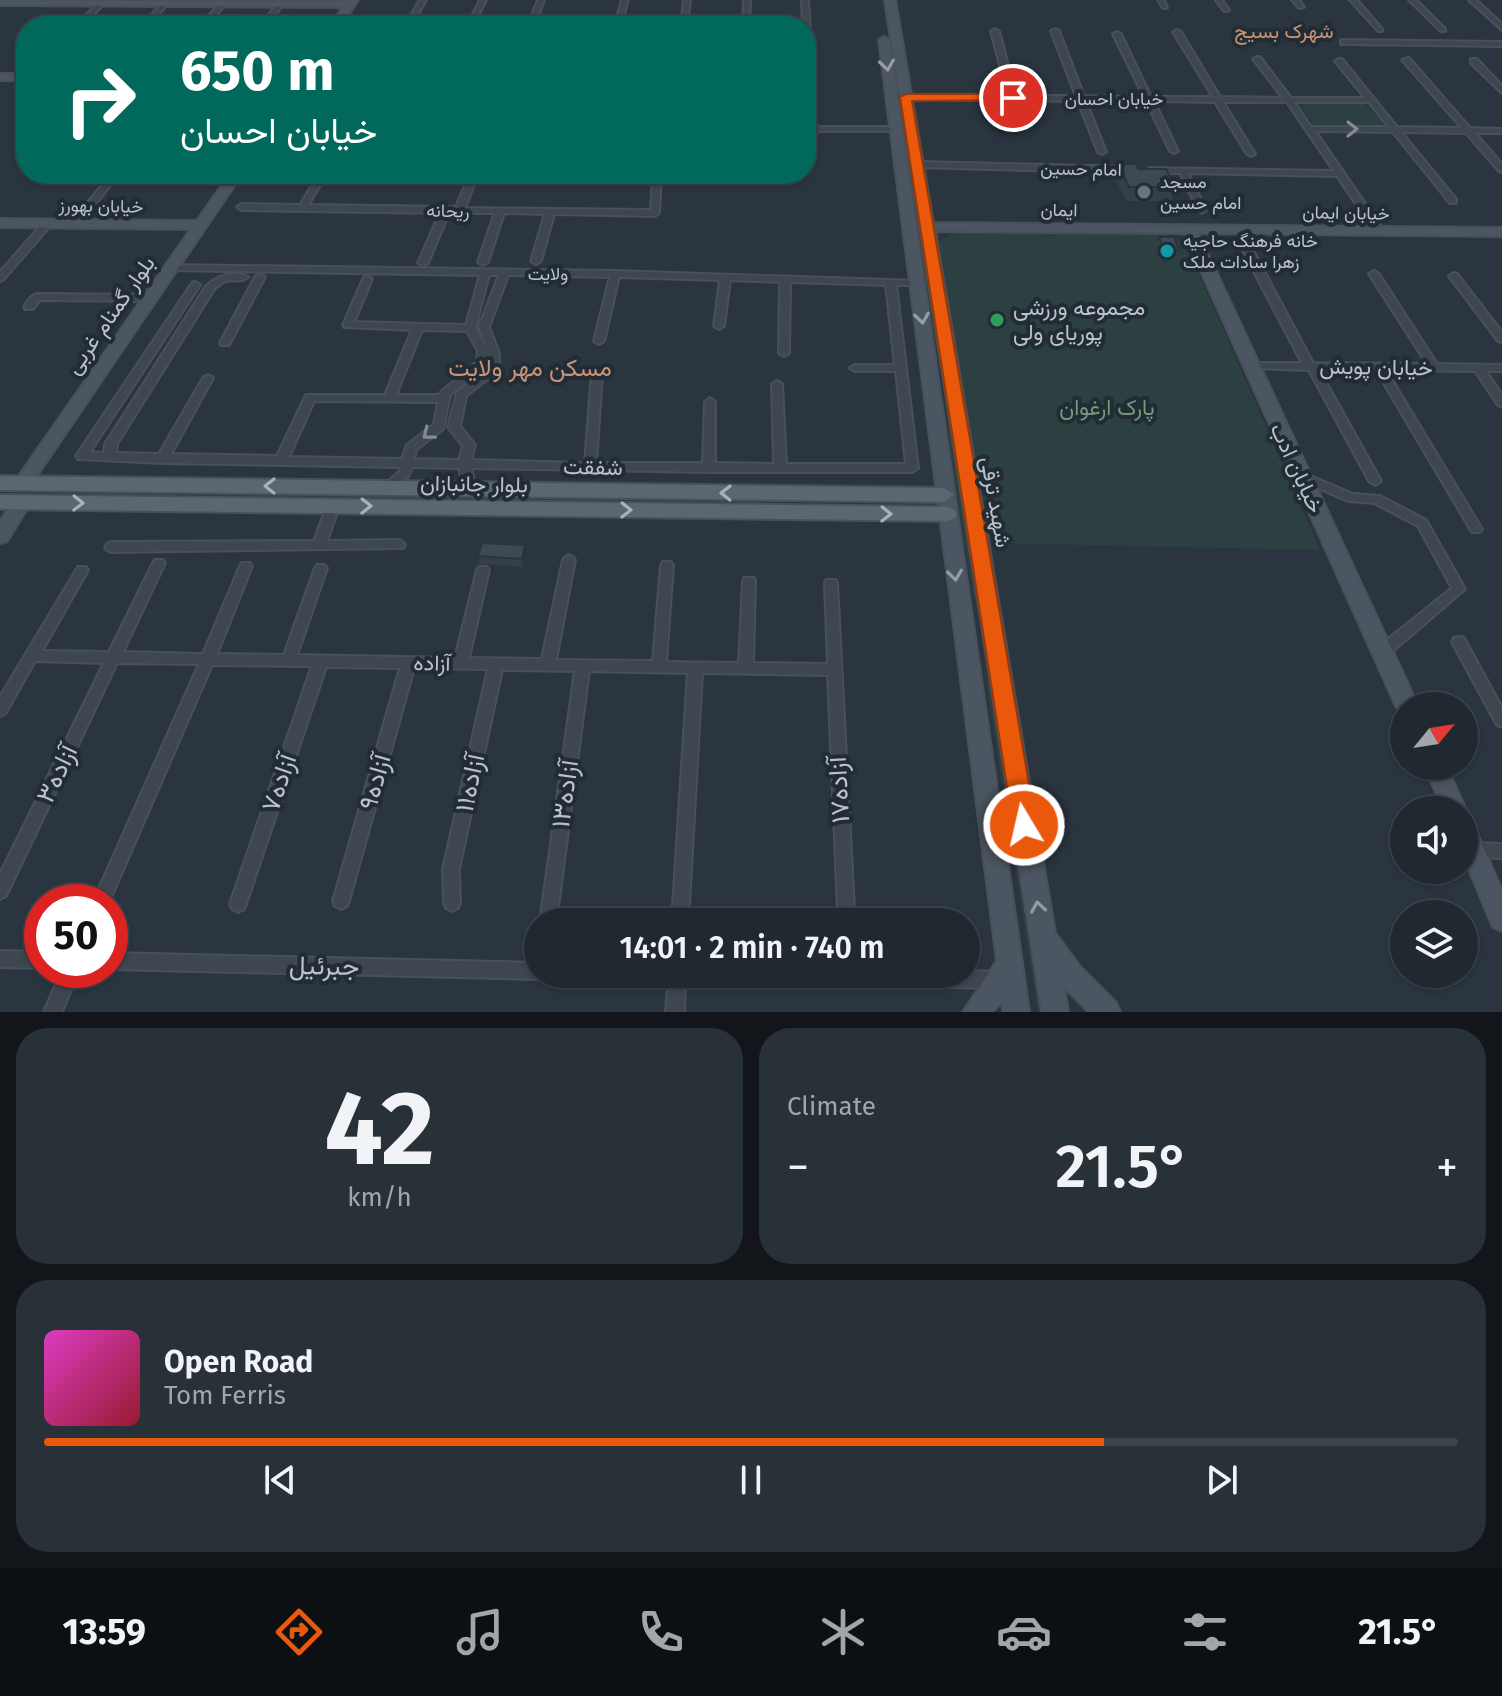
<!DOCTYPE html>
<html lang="en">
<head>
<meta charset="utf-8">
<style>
	:root { --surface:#202830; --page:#283038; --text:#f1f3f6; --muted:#a2a6ab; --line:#3d444c; --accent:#ea580c }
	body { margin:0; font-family:"Fira Sans",Vazirmatn,sans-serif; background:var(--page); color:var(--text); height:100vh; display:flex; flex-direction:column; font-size:30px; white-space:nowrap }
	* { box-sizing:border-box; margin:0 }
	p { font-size:26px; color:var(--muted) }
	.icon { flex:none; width:44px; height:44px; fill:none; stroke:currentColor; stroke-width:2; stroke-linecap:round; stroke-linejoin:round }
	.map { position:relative; height:1012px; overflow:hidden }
	.sheet { display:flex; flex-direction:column; gap:16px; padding:16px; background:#12161a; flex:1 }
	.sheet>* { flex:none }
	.banner { position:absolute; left:16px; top:16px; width:800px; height:168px; border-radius:32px; box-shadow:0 2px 6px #0004,0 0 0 2px var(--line); background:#00695c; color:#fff; overflow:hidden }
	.needle { width:52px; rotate:60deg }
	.tools { position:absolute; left:1390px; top:692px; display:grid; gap:16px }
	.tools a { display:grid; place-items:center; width:88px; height:88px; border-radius:50%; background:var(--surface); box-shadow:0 2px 6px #0004,0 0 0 2px var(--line); font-size:40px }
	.speed { position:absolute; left:24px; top:884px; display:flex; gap:16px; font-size:40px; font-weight:700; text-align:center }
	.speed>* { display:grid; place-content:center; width:104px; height:104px; border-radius:50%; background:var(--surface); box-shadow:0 2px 6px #0004,0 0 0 2px var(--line); line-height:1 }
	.speed .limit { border:12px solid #d22; background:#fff; color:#111 }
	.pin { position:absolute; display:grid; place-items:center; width:68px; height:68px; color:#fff; margin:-34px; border:4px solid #fff; border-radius:50%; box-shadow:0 2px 8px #0007 }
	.me { position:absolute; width:88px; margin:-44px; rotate:351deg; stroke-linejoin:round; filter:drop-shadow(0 0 6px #0008) }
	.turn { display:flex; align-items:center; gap:28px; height:168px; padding:0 32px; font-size:36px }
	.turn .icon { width:104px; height:104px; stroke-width:2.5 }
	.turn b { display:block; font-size:56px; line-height:68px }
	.big { font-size:60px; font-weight:600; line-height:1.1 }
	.sheet .card { flex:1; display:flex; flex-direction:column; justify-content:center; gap:12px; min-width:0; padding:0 28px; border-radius:32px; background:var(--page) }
	.sheet .dial { align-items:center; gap:0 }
	.dial b { font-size:104px; line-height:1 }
	.song { display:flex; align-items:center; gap:24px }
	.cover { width:96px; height:96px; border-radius:12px; background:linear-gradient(135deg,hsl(310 70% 55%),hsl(350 70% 35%)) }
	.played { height:8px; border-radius:4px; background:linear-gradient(90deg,var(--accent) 75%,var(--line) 75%) }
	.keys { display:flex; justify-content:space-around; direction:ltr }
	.heat { display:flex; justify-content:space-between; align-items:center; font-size:44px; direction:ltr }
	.sheet .tiles { flex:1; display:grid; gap:16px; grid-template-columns:1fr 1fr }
	.card:last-child { grid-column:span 2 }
	.trip { position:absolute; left:524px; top:908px; width:456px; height:80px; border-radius:40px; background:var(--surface); box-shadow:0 2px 6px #0004,0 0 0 2px var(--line); font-weight:600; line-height:80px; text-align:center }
	.menu { display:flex; height:128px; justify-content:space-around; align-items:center; background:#0d1013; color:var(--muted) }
	.menu .icon { width:56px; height:56px }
	.menu .on { color:var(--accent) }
	.menu b { font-size:36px; color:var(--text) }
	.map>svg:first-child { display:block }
	.green { fill:#2c4041 }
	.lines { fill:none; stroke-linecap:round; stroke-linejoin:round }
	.street-casing { stroke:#485059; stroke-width:4 }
	.secondary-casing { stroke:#485059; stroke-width:4 }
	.primary-casing { stroke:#485059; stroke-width:4 }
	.street { fill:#3e4750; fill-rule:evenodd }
	.secondary { fill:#4c5662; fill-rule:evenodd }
	.primary { fill:#5c666f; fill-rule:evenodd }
	.wall { fill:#343f49 }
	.shaded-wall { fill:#2b333c }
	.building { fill:#3d4955; stroke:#2b333c; stroke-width:2 }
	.oneway { stroke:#949ca6 }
	.oneway2 { stroke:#838b93 }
	.oneway3 { stroke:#a8b0b8 }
	.route { fill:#ea580c; stroke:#983908; stroke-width:2 }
	.worship-dot { fill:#6b7280; stroke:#222c35; stroke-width:3 }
	.culture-dot { fill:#0f9aa8; stroke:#222c35; stroke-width:3 }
	.leisure-dot { fill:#2e9e5b; stroke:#222c35; stroke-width:3 }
	.labels { text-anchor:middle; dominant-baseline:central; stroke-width:8; stroke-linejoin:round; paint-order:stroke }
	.far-street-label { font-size:18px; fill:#bbc2ca; stroke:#222c35 }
	.far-poi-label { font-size:18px; fill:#bbc2ca; stroke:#222c35; text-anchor:start }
	.far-neighbourhood-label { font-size:20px; fill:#ca9375; stroke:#222c35 }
	.poi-label { font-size:22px; fill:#bbc2ca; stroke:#222c35; text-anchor:start }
	.street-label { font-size:22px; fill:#bbc2ca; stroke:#222c35 }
	.park-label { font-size:22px; fill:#75987a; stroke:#222c35 }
	.neighbourhood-label { font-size:24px; fill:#ca9375; stroke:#222c35 }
	.near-street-label { font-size:26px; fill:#bbc2ca; stroke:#222c35 }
</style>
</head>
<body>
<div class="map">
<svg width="1502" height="1012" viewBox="0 0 1502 1012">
	<rect width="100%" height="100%" fill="#2a3540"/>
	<!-- green -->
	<g class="green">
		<polygon points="897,102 901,103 944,384 933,347 895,104"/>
		<polygon points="1303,103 1364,103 1383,123 1377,127 1315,126 1300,106"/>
		<polygon points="957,232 1158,233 1174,236 1187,247 1320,550 991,543 939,241"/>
		<polygon points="942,402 944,402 948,427 954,435 984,638 972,589"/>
		<polygon points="58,490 181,492 176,496 149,495 132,499 52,496"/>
		<polygon points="241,493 760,500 763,504 193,499"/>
		<polygon points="984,668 1002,731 1049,1012 1038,1012"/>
	</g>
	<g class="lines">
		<!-- street casing -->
		<g class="street-casing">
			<g id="street">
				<polygon points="420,0 426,0 411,26 405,26"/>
				<polygon points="480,0 486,0 473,26 467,26"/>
				<polygon points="538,0 544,0 534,26 528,26"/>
				<polygon points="622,0 628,0 621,24 618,26 615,24"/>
				<polygon points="684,0 690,0 687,26 681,26"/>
				<polygon points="744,0 750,0 749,26 743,26"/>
				<polygon points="802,0 808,0 810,28 807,30 806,26 803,26"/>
				<polygon points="1158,0 1164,0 1167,8 1163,8"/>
				<polygon points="1216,0 1222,0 1229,10 1228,11 1224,11"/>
				<polygon points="1292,0 1299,0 1304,7 1299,8"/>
				<polygon points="1350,0 1357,0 1382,29 1382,31 1378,31"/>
				<polygon points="1409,0 1416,0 1445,29 1445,31 1441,31"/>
				<polygon points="1469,0 1476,0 1502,24 1502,30"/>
				<polygon points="100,2 105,3 81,26 74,26"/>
				<polygon points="163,2 168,3 149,26 142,26"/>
				<polygon points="221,3 226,4 206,26 199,26"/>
				<polygon points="278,3 283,4 267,26 260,26"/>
				<path d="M995 29 999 31 1016 96H1076L1051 31 1055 29 1059 31 1084 96 1144 97 1113 34 1117 32 1121 34 1151 97H1213L1173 32 1177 30 1181 32 1220 97 1283 98 1253 59 1257 57H1260L1291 98H1365L1335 61 1339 59H1342L1397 127 1462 128 1402 60 1409 58 1470 128 1502 129V133H1475L1502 164V172L1499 171 1466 133 1401 132 1456 199V203H1450L1393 132 1315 131 1384 231 1382 233H1376L1337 176 1188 173 1206 210 1202 213 1198 210 1180 173H1152L1149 172V168L1334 171 1287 102H1223L1255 154 1251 156 1247 154 1215 102 1154 101 1178 151 1174 153 1170 151 1146 101H1086L1106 152 1102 154 1098 152 1078 101 896 99 892 97 896 95 1008 96 991 31ZM1294 102H1369L1389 127H1311Z"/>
				<polygon points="1341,40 1502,42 1502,46 1344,44 1341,44"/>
				<polygon points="806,42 813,44 815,127 899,127 899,131 806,131"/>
				<polygon points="1471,59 1477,59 1502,86 1502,93 1471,63"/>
				<polygon points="917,162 1134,167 1138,170 1134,173 914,167 913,165"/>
				<polygon points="111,174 119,174 78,226 72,226 72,222"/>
				<polygon points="319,174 327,174 308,205 456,207 470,174 478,174 465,208 651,210 653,174 661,174 659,213 655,216 554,214 541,261 536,264 531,261 545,214 504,213 488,262 483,265 478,262 495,213 449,213 428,263 423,266 418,263 440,213 241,210 237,207 241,204 300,205"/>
				<polygon points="47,221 52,224 50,226 3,280 0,281 0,272 44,222"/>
				<polygon points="1244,240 1249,243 1313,363 1427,364 1369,274 1374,271 1379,274 1437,364 1502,365 1502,371 1486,371 1502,395 1502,407 1498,405 1475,371 1386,370 1480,526 1482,529 1480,532 1472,532 1376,370 1319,370 1381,481 1375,485 1369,481 1309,370 1246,368 1245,366 1246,364 1250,363 1302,363 1239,243"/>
				<path d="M171 265 615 271 920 281V285H896L918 468 912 472H709L471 468 476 489 470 493 464 489 459 468 412 467 408 477 387 491 381 487 399 472 400 467 162 463 78 459 76 456 78 453 192 283 195 282 200 285 90 452 104 453 105 444 206 286C217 276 234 270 248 277L243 280 225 281 215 288 117 444 116 453 159 454 203 378 208 375 213 378 171 454 277 456 306 395H385L412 330 344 327 343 325 364 277 367 276 372 279 354 322 466 325 480 275 168 270V266ZM489 275H499L479 327 488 350 475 328ZM508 275 610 277 594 341 599 344 604 341 619 277 720 280 714 326 719 329 724 326 730 280 780 282 779 353 784 356 789 353 790 282 886 285 895 365H855L850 368 855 371H896L906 464H786L782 384 777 381 772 384 774 464 715 463V402L710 398 705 402 703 463H596L602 373 597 370 592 373 585 463 471 460 475 445 460 426 466 396 494 374 499 365V353L489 327ZM422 330 467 331 478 351 477 362 441 392 439 395H396ZM488 351 489 365 486 370 457 393 448 427 463 446 459 460 414 459 416 450 443 429 450 395 486 365ZM314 401 438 402 434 424 407 445 402 459 289 457Z"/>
				<polygon points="1454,273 1457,274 1502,332 1502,342 1498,341 1449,276"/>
				<polygon points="260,274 265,277 230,343 229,345 221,345 220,343 255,277"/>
				<path d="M37 294 151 295 156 298 151 301 40 300 33 309H25C23 304 32 295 37 294Z"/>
				<polygon points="1301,472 1353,494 1380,496 1426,520 1465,589 1387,656 1382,657 1377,656 1375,652 1377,648 1452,588 1418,526 1374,503 1348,501 1297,479 1295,476 1297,473"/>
				<polygon points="333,502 339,506 327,541 399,540 403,542 405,545 403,548 111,552 107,550 105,547 107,544 111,542 314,541 327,506"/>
				<polygon points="569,555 573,557 575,560 556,660 653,661 661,565 663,562 671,562 673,565 666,662 739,663 743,581 744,578 754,578 755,581 753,663 828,664 825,583 826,580 836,580 837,583 854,910 852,915 846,918 840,915 838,910 828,675 702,673 688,922 672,922 688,673 589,671 556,922 540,922 575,671 502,670 459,869 460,903 458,908 452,911 446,908 444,903 443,869 488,669 414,668 349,901 347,906 341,909 335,906 333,901 400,668 326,667 246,904 244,909 238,912 232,909 230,904 312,666 212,665 109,902 93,902 199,664 117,663 6,896 0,899 0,874 104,663 35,661 5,714 0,716 0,697 78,567 86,567 88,570 42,651 109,652 153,563 155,560 163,560 165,563 123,652 203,654 240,566 242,563 250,563 252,566 217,654 284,655 315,568 317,565 325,565 327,568 297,655 455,658 477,570 479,567 487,567 489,570 469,658 542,659 563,560 565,557"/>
				<polygon points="1459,637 1464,638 1502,708 1502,727 1497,725 1452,642 1454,638"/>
				<polygon points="1474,843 1502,844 1502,858 1474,857 1468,855 1466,850 1468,845"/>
				<polygon points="0,951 42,952 42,968 0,967"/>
				<polygon points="110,953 538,963 538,974 545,974 544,977 538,979 110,969"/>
				<polygon points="62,970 79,970 62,1012 44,1012"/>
				<polygon points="966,971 998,972 1004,974 1006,980 1004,986 998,988 685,982 684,1012 666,1012 669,974 966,974"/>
			</g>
		</g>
		<!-- secondary casing -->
		<g class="secondary-casing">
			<g id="secondary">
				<polygon points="0,0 327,2 358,0 341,26 331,26 343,7 0,5"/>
				<polygon points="885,0 895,0 933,223 1502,228 1502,236 1198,233 1418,706 1404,706 1404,714 1396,706 1184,233 935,231 1055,933 1080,967 1116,1003 1120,1012 1089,1012 1064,987 1068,1012 1042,1012"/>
				<polygon points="884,37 889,40 1029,1012 1003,1012 1002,1001 992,1012 963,1012 997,961 879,40"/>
				<rect x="0" y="74" width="26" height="6"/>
				<polygon points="230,174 242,174 29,487 17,487 14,483 17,479 191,229 0,227 0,219 197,221"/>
				<polygon points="22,496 31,502 7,541 0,543 0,521 16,498"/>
				<polygon points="1424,766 1446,766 1466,810 1464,815 1464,810 1444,810"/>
				<polygon points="1464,819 1472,822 1502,891 1502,931 1493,927 1464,857"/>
			</g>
		</g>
		<!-- primary casing -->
		<g class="primary-casing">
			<g id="primary">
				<polygon points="0,476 944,488 954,495 944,502 0,490"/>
				<polygon points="0,495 947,507 954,509 957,514 954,519 947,521 0,509"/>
			</g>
		</g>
		<!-- street -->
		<use href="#street" class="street"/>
		<!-- secondary -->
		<use href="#secondary" class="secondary"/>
		<!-- primary -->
		<use href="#primary" class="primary"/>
	</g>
	<!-- wall -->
	<g class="wall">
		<polygon points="1119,164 1138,169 1175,187 1171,201 1126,201 1115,178"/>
		<polygon points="1159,237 1179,250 1177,257 1162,257 1157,244"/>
		<polygon points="525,545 527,552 523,567 480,564 478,556"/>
	</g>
	<!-- shaded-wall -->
	<polygon class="shaded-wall" points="525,545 527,552 523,567 522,559"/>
	<!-- building -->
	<g class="building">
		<polygon points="1119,164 1136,164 1138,169 1166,169 1175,187 1129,187"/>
		<polygon points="1159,237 1174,237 1179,250 1164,250"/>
		<polygon points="482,543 525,545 522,559 478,556"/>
	</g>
	<!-- one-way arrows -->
	<defs><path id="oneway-chevron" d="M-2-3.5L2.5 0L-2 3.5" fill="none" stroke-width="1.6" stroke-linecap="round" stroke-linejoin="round" transform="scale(2)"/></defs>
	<g class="oneway">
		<use href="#oneway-chevron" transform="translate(887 65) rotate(82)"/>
		<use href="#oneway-chevron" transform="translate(922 318) rotate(82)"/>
		<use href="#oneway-chevron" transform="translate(955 575) rotate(82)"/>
		<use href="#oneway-chevron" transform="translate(1038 907) rotate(-99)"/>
	</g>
	<g class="oneway2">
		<use href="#oneway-chevron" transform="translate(1352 129)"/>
		<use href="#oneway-chevron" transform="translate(428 434) rotate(142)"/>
	</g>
	<g class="oneway3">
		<use href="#oneway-chevron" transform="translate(270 486) rotate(-180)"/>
		<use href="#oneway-chevron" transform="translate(726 493) rotate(-179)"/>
		<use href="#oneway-chevron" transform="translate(78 503) rotate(1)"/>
		<use href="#oneway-chevron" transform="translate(366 506) rotate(1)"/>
		<use href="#oneway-chevron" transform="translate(626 510) rotate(1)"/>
		<use href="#oneway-chevron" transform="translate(886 514) rotate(1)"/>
	</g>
	<!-- route -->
	<polygon class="route" points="1013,94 1019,98 1017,100 912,101 1036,825 1033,832 1024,835 1016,832 1013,825 900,97 906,94"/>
	<!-- markers -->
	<circle class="worship-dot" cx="1144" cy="192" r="8"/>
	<circle class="culture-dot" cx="1167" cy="251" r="8"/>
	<circle class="leisure-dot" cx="997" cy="320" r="8"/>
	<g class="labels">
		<!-- far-street labels -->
		<g class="far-street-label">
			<text x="1114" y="99">خیابان احسان</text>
			<text transform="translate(1081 169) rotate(1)">امام حسین</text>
			<text transform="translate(101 206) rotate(1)">خیابان بهورز</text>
			<text transform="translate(1059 210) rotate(1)">ایمان</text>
			<text transform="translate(448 211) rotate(1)">ریحانه</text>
			<text transform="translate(1346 213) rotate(1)">خیابان ایمان</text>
			<text x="548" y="274">ولایت</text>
		</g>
		<!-- far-poi labels -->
		<g class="far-poi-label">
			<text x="1160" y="182">مسجد<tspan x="1160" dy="21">امام حسین</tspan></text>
			<text x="1183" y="241">خانه فرهنگ حاجیه<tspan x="1183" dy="21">زهرا سادات ملک</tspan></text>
		</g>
		<!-- far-neighbourhood labels -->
		<g class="far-neighbourhood-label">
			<text x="1284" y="31">شهرک بسیج</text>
		</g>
		<!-- poi labels -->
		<g class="poi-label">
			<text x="1013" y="307">مجموعه ورزشی<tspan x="1013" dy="25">پوریای ولی</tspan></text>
		</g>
		<!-- street labels -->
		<g class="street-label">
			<text transform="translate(110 315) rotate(-55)">بلوار گمنام غربی</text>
			<text transform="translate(1376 367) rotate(1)">خیابان پویش</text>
			<text transform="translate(593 467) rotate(1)">شفقت</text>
			<text transform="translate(1297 468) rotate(65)">خیابان ادب</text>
			<text transform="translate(474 484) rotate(1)">بلوار جانبازان</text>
			<text transform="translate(996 502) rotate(80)">شهید ترقی</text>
			<text transform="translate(432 663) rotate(1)">آزاده</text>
		</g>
		<!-- park labels -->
		<g class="park-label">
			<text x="1107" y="407">پارک ارغوان</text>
		</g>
		<!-- neighbourhood labels -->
		<g class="neighbourhood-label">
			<text x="530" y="368">مسکن مهر ولایت</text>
		</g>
		<!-- near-street labels -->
		<g class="near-street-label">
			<text transform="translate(57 774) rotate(-64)">آزاده۳</text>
			<text transform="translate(375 782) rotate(-74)">آزاده۹</text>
			<text transform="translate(279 783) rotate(-71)">آزاده۷</text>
			<text transform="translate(470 783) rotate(-78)">آزاده۱۱</text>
			<text transform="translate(839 790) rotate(-93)">آزاده۱۷</text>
			<text transform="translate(565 794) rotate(-82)">آزاده۱۳</text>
			<text transform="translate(324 966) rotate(1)">جبرئیل</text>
		</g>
	</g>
</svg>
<div class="tools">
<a><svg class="needle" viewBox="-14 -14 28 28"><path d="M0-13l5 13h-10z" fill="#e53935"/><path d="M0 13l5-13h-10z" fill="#a2a6ab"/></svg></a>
<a><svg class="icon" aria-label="sound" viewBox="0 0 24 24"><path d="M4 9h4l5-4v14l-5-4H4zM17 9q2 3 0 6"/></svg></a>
<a><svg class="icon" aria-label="layers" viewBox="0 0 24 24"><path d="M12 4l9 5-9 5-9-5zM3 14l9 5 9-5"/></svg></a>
</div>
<div class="speed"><div class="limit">50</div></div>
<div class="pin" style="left:1013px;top:98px;background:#d93025"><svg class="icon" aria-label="arrive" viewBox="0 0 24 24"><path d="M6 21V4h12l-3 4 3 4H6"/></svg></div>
<svg class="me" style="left:1024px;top:825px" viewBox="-20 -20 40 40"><circle r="17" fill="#ea580c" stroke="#fff" stroke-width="3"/><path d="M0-11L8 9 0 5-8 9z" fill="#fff"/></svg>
<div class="trip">14:01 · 2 min · 740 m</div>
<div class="banner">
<div class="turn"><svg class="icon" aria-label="right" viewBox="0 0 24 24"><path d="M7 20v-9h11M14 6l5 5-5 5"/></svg><div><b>650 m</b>خیابان احسان</div></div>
</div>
</div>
<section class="sheet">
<div class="tiles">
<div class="card dial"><b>42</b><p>km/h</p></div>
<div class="card"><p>Climate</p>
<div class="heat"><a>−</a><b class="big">21.5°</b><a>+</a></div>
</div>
<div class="card">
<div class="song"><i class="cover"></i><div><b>Open Road</b><p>Tom Ferris</p></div></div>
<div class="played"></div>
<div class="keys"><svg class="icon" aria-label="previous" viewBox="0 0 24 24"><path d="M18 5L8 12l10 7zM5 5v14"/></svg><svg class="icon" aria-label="pause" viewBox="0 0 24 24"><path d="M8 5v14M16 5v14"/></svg><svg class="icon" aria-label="next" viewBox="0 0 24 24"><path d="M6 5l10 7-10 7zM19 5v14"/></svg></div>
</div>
</div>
</section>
<nav class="menu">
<b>13:59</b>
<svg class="icon on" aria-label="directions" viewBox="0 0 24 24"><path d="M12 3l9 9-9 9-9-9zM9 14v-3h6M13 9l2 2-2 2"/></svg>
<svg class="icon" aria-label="music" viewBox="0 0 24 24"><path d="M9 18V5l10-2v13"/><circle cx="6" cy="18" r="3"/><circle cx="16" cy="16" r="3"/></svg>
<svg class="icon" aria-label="phone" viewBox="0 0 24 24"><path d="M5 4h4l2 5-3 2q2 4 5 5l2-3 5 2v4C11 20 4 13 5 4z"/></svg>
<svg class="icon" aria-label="climate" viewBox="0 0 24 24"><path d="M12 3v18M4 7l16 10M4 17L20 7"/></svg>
<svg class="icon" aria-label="car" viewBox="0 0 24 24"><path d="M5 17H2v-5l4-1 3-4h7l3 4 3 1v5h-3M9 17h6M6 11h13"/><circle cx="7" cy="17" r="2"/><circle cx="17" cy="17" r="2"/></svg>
<svg class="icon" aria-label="filters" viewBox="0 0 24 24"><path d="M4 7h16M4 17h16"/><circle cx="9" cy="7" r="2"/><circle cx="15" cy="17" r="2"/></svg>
<b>21.5°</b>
</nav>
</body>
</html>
